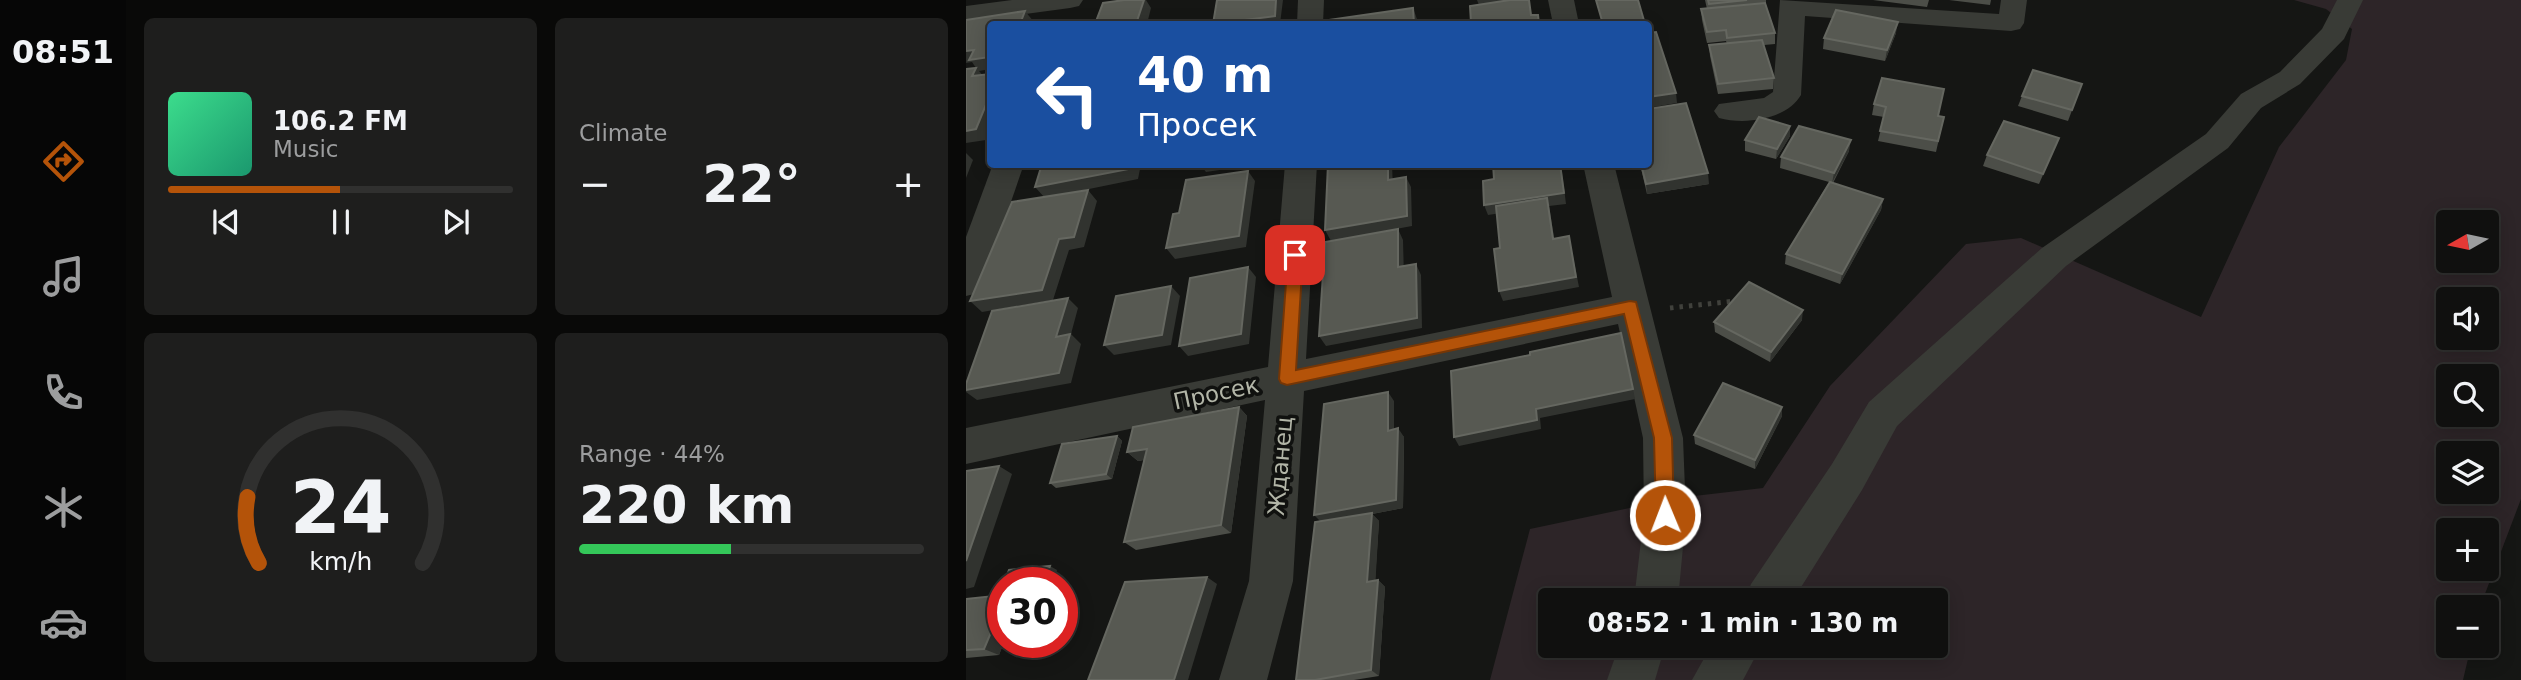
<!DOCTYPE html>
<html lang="en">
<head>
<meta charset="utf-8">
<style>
	:root { --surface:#10100f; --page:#1e1e1d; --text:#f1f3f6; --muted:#9c9d9e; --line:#30302f; --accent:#b45309 }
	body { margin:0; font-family:"DejaVu Sans",sans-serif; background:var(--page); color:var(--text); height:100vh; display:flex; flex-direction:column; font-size:26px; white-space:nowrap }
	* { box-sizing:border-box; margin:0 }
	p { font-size:23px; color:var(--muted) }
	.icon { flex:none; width:38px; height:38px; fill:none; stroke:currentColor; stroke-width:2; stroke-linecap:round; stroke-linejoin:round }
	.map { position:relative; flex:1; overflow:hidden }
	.details { display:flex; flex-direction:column; gap:18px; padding:18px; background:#090908; width:840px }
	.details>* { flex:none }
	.guide { position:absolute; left:21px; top:21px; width:665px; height:147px; border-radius:7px; box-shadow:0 4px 18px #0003,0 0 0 2px var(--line); background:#1a4fa0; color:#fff; overflow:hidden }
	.needle { width:46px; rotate:261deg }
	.tools { position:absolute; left:1470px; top:210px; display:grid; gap:14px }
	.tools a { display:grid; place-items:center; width:63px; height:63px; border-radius:7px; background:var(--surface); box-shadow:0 4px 18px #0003,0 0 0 2px var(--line); font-size:35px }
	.speed { position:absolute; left:21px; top:567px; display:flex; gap:14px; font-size:35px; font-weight:700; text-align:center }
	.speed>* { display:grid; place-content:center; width:91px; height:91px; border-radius:50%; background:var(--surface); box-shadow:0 4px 18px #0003,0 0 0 2px var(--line); line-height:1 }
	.speed .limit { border:10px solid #d22; background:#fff; color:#111 }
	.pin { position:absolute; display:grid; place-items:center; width:60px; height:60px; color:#fff; margin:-30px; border-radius:14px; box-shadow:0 4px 10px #0006 }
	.me { position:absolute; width:77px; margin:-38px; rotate:359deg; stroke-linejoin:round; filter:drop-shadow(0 0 5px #0008) }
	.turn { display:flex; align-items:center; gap:24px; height:147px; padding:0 35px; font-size:32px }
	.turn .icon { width:91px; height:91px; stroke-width:2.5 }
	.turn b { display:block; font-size:49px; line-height:60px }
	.big { font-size:52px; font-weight:700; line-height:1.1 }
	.details .widget { flex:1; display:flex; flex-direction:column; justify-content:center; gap:10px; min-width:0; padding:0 24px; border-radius:10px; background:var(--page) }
	.details .dial { align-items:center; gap:0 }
	.dial svg { height:182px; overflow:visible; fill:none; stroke:var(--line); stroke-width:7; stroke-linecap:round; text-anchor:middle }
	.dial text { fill:var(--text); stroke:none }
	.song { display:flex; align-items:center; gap:21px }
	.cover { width:84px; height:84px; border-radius:10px; background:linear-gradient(135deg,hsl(150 70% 55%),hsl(160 70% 35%)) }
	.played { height:7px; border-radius:4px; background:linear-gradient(90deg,var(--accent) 50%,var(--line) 50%) }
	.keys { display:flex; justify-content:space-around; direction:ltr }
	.heat { display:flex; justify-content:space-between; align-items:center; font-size:38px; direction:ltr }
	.charge { height:10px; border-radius:5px; background:linear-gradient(90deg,#34c759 44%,var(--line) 0) }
	.details .tiles { flex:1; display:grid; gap:18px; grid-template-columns:repeat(2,1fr) }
	.trip { position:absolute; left:572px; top:588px; width:410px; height:70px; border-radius:7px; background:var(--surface); box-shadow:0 4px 18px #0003,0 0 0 2px var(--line); font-weight:700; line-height:70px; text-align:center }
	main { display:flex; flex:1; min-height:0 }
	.tab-bar { display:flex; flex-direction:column; width:126px; justify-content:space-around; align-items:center; background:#060606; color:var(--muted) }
	.tab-bar .icon { width:49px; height:49px }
	.tab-bar .current { color:var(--accent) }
	.tab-bar b { font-size:32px; color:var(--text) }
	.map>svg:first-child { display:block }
	.green { fill:#2d2528; fill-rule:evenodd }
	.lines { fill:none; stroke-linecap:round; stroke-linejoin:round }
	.path { stroke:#40413c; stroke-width:5; stroke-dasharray:3.5 6; stroke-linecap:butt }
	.minor { fill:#393b36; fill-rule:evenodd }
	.wall { fill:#4c4e48 }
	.shaded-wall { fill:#31332f }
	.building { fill:#575952; stroke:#656760; stroke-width:2 }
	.route { fill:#b45309; stroke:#753606; stroke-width:2 }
	.labels { text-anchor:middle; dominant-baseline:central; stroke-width:7; stroke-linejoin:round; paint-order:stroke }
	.street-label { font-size:23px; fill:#b2b5a7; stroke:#10110f }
</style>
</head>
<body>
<main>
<nav class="tab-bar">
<b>08:51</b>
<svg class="icon current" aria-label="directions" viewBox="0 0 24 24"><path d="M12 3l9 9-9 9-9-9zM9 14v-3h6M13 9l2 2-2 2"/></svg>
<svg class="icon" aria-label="music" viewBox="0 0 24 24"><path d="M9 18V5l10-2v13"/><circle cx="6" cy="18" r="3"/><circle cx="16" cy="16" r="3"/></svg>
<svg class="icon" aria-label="phone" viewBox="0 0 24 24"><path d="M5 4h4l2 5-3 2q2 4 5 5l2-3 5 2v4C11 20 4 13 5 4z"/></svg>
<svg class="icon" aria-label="climate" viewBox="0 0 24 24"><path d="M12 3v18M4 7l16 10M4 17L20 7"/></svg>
<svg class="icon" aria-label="car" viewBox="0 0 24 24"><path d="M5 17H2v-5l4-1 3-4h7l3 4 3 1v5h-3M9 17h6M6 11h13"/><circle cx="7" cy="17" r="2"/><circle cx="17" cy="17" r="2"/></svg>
</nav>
<section class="details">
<div class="tiles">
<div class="widget">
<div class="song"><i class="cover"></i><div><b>106.2 FM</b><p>Music</p></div></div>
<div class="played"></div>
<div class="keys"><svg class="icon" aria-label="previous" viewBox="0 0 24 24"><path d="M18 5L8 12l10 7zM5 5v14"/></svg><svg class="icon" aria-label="pause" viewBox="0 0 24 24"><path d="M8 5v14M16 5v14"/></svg><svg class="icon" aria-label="next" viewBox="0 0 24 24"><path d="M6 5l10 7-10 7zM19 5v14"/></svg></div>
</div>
<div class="widget"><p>Climate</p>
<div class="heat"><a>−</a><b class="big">22°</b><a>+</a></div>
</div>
<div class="widget dial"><svg viewBox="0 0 100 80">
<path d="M14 69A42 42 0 1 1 86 69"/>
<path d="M14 69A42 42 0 0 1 9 40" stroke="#b45309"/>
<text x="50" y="56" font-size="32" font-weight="700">24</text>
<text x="50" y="72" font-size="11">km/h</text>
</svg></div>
<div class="widget"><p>Range · 44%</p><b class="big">220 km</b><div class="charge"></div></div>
</div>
</section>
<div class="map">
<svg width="1555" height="680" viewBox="0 0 1555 680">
	<rect width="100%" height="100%" fill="#151614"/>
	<!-- green -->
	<path class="green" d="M1328 0H1555V499L1514 607H1482V646H1505L1497 680H524L564 529 711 498 797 488 864 386 1000 244 1055 238 1235 317 1313 147 1380 60 1386 29 1360 9ZM1482 222H1521V261H1482ZM1482 299H1521V338H1482ZM1482 376H1521V415H1482ZM1482 453H1521V492H1482ZM1482 530H1521V569H1482ZM584 600H970V646H584Z"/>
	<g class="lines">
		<!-- path -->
		<polyline class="path" points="704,308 769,301"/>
		<!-- minor -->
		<g class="minor">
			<polygon points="46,0 117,0 113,6 104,8 0,22 0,6"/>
			<polygon points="332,0 358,0 357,24 331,24"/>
			<polygon points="582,0 608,0 613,24 587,24"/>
			<path d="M814 0 1033 14 1035 0H1061L1058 23 1054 29 1045 31 839 16 835 95C820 120 779 125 753 118L748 111 753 104 798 98 807 92Z"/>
			<polygon points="1371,0 1397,0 1378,39 1334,84 1295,108 1262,148 1100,266 931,426 896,490 827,600 779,600 785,584 866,464 903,402 1076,248 1240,134 1275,94 1314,72 1356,29"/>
			<polygon points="27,164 58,164 17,283 12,293 0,296 0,237"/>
			<polygon points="319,164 351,164 340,359 646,297 617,164 648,164 717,438 720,515 712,600 668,600 678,515 677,438 652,324 338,391 327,581 301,680 253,680 283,581 299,400 0,464 0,428 302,367"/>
			<polygon points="653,646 699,646 689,680 641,680"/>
			<polygon points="745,646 795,646 777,680 726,680"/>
		</g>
	</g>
	<!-- wall -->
	<g class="wall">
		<polygon points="739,0 800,0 800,5 809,33 809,44 798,45 808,78 807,89 752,94 744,56 743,45 761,44 760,41 741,43 736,20 735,9 741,9"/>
		<polygon points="907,0 963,0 961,7"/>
		<polygon points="983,0 1025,0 1024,5"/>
		<polygon points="930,33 919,61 857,49 858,38"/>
		<polygon points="1116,84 1102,121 1052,106 1056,96"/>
		<polygon points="908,104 978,117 970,152 912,141 918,117 906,115"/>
		<polygon points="824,136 810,159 779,151 779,140"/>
		<polygon points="1093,138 1073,184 1017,166 1021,155"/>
		<polygon points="883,151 867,183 917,199 915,210 874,284 819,264 820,254 863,182 814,168 815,157"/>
		<polygon points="674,164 682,164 743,184 681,194"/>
		<polygon points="836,320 804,362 749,332 748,322"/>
		<polygon points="428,401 428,429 438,437 437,508 406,514 413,521 409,580 412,580 419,587 413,676 388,680 330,680 354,522"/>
		<polygon points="273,407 281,416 265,533 170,550 158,542 178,460 172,461 161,452"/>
		<polygon points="816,416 789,469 729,444 728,435"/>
		<polygon points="151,436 156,441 146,479 90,488 84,483"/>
		<polygon points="0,599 37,642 38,642 33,655 0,658"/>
	</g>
	<!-- shaded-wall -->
	<g class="shaded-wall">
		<polygon points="178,0 180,0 185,8 181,24 170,24"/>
		<polygon points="310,0 317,0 314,24 247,24"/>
		<polygon points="511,0 555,0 513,5"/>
		<polygon points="447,8 451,19 451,24 448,24"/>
		<polygon points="59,11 68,22 67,24 54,24"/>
		<polygon points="932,22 930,33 919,61 921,50"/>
		<polygon points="8,50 24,57 24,69 13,71 20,79 6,76 10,68 6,62 0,63 0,51"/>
		<polygon points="710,93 711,103 682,108 682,97"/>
		<polygon points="24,95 24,130 20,140 0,143 0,131"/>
		<polygon points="824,126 824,136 810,159 811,149"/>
		<polygon points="885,140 883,151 866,183 868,173"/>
		<polygon points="0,153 7,160 0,178"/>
		<polygon points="164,164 175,164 172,179 79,198 69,187"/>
		<polygon points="234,164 294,164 240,172"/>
		<polygon points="422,164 426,164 427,190 422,180"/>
		<polygon points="594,164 595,164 600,204 583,206 590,249 587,239 582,206 522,215 518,205"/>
		<polygon points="282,171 289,181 280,247 209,259 200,248"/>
		<polygon points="742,173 743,184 681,194 680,184"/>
		<polygon points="440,177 445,187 446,226 365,241 359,230"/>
		<polygon points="122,190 131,201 118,247 103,250 87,300 16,312 4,301 93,239"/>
		<polygon points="917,199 915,210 874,284 876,274"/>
		<polygon points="432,229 437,240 438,278 432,267"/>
		<polygon points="603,236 613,287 537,301 533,291"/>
		<polygon points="450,264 455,275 456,328 360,346 353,336"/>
		<polygon points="282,267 290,277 283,344 222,356 213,346"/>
		<polygon points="205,286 214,296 205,345 148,355 138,345"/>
		<polygon points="102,298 112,308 105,334 115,344 105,383 11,400 0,392 0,390 90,337"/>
		<polygon points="837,310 836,320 804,362 805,352"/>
		<polygon points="667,389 669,399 574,418 575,429 493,446 488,437 570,409"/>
		<polygon points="422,392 428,401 428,440 422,431"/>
		<polygon points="273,407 281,416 265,533 255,525"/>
		<polygon points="816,407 816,416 789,469 789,460"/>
		<polygon points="432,428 438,437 437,508 406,514 413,521 409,589 401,582 356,523 348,515"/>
		<polygon points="151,436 156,441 146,479 140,474"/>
		<polygon points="181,449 191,457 172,461 161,452"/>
		<polygon points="33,466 46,474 8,587 0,589 0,561"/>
		<polygon points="84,566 91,570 87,583 78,583"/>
		<polygon points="241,577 251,584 222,680 208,680"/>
		<polygon points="412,580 419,587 413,676 405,670"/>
		<polygon points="37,604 37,642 38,642 33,655 18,649"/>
	</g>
	<!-- building -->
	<g class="building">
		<polygon points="158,0 178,0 170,24 129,24 137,3"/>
		<polygon points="251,0 310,0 309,16 247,24"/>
		<polygon points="544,0 563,0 565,15 572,15 573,24 498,24 505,23 504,6"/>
		<polygon points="630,0 672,0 679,24 637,24"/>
		<polygon points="742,0 781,0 743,4"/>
		<polygon points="799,3 809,33 761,38 760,30 741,32 735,9"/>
		<polygon points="447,8 448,24 362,24 362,20"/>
		<polygon points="870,10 932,22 921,50 858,38"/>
		<polygon points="59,11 54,24 24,24 24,57 3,60 8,50 0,51 0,20"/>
		<polygon points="690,32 710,93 682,97 682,33"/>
		<polygon points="796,40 808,78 752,84 743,45"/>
		<polygon points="10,68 6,76 24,74 24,95 10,129 0,131 0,69"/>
		<polygon points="1067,70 1116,84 1106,110 1056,96"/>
		<polygon points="916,78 978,89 972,116 978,117 972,141 914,131 920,107 908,104"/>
		<polygon points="720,103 742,173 680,184 675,164 682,164 682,109"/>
		<polygon points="793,117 824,126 811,149 779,140"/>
		<polygon points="1038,121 1093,138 1077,174 1021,155"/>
		<polygon points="833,126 885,140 868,173 815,157"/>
		<polygon points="76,164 164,164 163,169 69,187"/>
		<polygon points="362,164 422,164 422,180 440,177 441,216 359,230"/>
		<polygon points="527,164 594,164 598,193 518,205 517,181 528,179"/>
		<polygon points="282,171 273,236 200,248 207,214 213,213 220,180"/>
		<polygon points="864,182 917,199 876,274 820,254"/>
		<polygon points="122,190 108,237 93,239 76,290 4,301 46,202"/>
		<polygon points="581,198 587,239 603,236 610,277 533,291 528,249 534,248 530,206"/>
		<polygon points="432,229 432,267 450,264 451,318 353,336 359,242"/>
		<polygon points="282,267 275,334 213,346 224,278"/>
		<polygon points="783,282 837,310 805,352 748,322"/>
		<polygon points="205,286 196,335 138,345 150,296"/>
		<polygon points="102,298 90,337 104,334 93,373 0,390 0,384 26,311"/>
		<polygon points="655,333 667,389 570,409 571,420 488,437 485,371 564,355 564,352"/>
		<polygon points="757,383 816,407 789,460 728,435"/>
		<polygon points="422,392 422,431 432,428 430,500 348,515 358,404"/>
		<polygon points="273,407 255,525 158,542 181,449 161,452 167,427"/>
		<polygon points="151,436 140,474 84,483 96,444"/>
		<polygon points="33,466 0,561 0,471"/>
		<polygon points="406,513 401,582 412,580 405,670 349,680 330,680 349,522"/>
		<polygon points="84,566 78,583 38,583 43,570"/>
		<polygon points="241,577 208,680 122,680 159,582"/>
		<polygon points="37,585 37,595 32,596"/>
		<polygon points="37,595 37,604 18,649 0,650 0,599"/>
	</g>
	<!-- route -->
	<polygon class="route" points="329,249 337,255 330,370 664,301 670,302 706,438 708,515 705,521 699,524 692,521 690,515 688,438 658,314 321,385 315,383 313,379 322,255"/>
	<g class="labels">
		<!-- street labels -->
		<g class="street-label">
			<text transform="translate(250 393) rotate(-12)">Просек</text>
			<text transform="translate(314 466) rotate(-85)">Жданец</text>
		</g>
	</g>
</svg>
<div class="tools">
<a><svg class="needle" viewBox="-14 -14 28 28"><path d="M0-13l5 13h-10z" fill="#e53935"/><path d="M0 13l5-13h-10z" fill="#9c9d9e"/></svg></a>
<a><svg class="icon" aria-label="sound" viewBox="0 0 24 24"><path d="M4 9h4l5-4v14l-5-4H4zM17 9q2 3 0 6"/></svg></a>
<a><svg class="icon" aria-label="search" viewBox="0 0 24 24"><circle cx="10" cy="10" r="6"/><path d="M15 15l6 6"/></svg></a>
<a><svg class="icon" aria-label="layers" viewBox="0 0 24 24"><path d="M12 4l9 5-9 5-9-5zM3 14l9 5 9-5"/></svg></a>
<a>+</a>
<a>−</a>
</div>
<div class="speed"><div class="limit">30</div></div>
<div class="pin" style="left:329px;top:255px;background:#d93025"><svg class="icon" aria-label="arrive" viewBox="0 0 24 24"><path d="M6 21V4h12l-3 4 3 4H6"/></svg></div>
<svg class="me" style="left:699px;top:515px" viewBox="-20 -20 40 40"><circle r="17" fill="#b45309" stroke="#fff" stroke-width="3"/><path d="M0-11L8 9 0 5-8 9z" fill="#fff"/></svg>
<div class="trip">08:52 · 1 min · 130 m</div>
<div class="guide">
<div class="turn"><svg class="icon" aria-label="left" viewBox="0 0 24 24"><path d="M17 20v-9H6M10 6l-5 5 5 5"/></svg><div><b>40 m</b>Просек</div></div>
</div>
</div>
</main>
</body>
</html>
